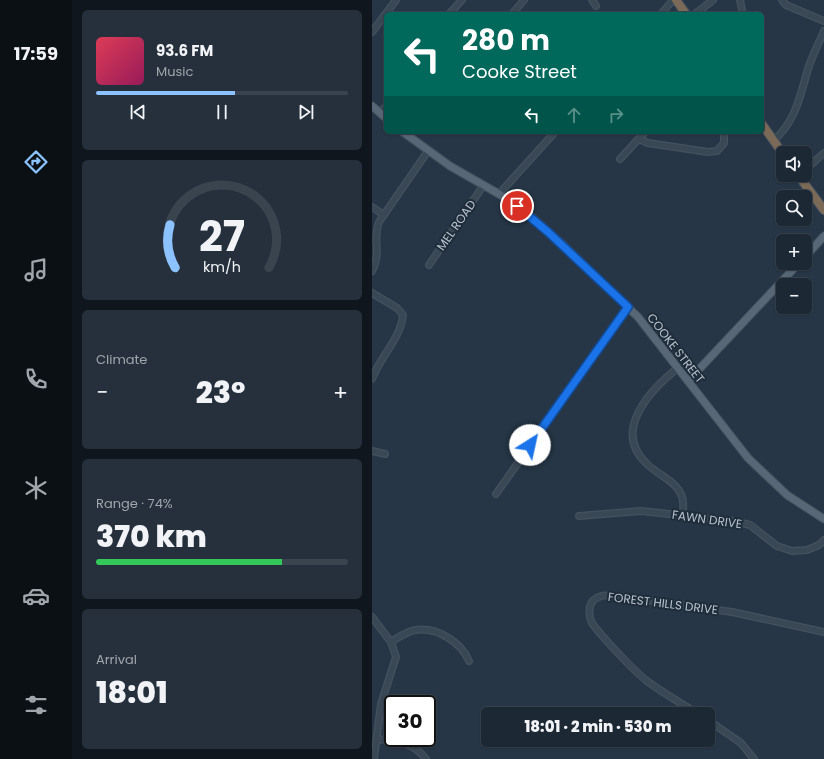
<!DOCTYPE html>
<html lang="en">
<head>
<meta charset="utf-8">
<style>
	:root { --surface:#1c2834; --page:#25303c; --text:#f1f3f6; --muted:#a0a6ac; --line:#3a444f; --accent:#8cc2ff }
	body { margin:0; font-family:Poppins,sans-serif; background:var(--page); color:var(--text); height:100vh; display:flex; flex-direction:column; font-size:15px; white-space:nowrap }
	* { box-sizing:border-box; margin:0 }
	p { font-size:13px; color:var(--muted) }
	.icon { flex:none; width:22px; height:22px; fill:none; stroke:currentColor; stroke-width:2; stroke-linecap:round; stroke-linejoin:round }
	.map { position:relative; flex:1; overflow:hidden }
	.panel { display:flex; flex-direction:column; gap:10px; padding:10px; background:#0f161d; width:300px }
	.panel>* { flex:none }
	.guide { position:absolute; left:12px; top:12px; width:380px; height:122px; border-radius:6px; box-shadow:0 1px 3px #0004,0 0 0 1px var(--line); background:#00695c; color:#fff; overflow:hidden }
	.controls { position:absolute; left:404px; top:146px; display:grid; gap:8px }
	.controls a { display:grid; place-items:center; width:36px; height:36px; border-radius:6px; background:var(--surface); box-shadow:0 1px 3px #0004,0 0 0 1px var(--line); font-size:20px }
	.speed { position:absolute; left:12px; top:695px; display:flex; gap:8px; font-size:20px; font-weight:700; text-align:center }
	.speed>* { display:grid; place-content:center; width:52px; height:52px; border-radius:50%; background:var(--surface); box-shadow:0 1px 3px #0004,0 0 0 1px var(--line); line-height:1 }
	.speed .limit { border:2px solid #111; border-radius:6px; background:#fff; color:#111 }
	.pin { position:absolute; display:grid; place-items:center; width:34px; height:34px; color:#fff; margin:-17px; border:2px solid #fff; border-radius:50%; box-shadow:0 1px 4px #0007 }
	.me { position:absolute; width:44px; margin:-22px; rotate:35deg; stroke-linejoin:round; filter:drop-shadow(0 0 3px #0008) }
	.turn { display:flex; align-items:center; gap:14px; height:84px; padding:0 12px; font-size:18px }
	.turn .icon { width:52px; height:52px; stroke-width:2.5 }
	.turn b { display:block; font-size:28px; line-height:34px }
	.lanes { display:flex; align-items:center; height:38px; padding:0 12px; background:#0003; justify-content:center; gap:20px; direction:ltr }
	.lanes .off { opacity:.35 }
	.big { font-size:30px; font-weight:800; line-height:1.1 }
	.panel .widget { flex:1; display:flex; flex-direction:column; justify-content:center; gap:6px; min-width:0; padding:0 14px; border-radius:6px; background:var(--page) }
	.panel .dial { align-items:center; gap:0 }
	.dial svg { height:104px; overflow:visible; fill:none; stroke:var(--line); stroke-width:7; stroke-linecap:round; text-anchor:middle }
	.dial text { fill:var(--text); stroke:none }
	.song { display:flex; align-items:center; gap:12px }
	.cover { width:48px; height:48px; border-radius:6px; background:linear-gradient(135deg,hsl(350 70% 55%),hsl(330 70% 35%)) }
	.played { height:4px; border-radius:2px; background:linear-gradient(90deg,var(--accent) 55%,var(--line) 55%) }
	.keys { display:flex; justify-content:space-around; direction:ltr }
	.heat { display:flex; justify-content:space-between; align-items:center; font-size:22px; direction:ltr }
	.charge { height:6px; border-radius:3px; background:linear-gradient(90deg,#34c759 74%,var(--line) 0) }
	.trip { position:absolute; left:109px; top:707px; width:234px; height:40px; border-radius:6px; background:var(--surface); box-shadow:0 1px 3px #0004,0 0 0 1px var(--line); font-weight:800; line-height:40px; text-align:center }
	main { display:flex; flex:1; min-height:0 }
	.menu { display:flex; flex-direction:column; width:72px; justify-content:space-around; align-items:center; background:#0b1015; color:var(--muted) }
	.menu .icon { width:28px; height:28px }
	.menu .current { color:var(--accent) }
	.menu b { font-size:18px; color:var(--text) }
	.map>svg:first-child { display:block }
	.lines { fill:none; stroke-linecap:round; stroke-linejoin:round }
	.minor-casing { stroke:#44515e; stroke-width:8 }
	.major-casing { stroke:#44515e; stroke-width:9 }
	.highway-casing { stroke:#45525f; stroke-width:10 }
	.minor { stroke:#3a4855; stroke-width:5.5 }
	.major { stroke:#586775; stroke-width:7 }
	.highway { stroke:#7b6a57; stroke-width:8 }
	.route-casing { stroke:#114b97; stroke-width:10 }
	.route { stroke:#1a73e8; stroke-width:7 }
	.labels { text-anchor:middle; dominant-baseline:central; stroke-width:4; stroke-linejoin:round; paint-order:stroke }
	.street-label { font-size:12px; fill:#b8c2ce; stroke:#1f2d3a }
</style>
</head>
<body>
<main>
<nav class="menu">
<b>17:59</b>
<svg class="icon current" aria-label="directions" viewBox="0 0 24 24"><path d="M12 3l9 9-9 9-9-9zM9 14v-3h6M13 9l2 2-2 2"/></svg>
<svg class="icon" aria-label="music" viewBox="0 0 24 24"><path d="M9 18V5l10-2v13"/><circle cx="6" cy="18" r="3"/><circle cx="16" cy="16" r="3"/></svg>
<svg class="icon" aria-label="phone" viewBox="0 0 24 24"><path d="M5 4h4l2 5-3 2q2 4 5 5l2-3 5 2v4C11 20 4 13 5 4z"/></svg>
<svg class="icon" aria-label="climate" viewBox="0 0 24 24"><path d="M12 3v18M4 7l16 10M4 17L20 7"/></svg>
<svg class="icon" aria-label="car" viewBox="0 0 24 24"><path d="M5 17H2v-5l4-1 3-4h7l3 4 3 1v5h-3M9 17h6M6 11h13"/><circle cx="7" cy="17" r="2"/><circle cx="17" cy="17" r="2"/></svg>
<svg class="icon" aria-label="filters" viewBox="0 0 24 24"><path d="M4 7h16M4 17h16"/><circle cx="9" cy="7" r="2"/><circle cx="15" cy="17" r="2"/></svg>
</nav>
<section class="panel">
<div class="widget">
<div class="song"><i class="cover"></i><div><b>93.6 FM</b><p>Music</p></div></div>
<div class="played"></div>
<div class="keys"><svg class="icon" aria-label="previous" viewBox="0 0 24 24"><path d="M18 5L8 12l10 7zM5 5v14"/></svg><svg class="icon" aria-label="pause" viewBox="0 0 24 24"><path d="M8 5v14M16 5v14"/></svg><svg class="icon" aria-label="next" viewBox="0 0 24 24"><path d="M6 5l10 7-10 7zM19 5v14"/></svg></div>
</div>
<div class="widget dial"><svg viewBox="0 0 100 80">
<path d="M14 69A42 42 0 1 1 86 69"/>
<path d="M14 69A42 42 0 0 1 10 36" stroke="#8cc2ff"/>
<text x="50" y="56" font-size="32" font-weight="700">27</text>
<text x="50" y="72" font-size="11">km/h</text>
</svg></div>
<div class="widget"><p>Climate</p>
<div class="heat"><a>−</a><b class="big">23°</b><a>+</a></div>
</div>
<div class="widget"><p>Range · 74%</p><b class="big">370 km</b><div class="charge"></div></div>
<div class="widget"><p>Arrival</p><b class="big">18:01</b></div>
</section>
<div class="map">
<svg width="452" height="759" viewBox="0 0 452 759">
	<rect width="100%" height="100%" fill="#263646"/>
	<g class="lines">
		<!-- minor casing -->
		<g class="minor-casing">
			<g id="minor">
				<polyline points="220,0 224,6"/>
				<polyline points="368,0 371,14"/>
				<polyline points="410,0 414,5 452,21"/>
				<polyline points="77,14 90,0"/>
				<polyline points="140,14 152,0"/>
				<polyline points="289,14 301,0"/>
				<polyline points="323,14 341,0"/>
				<polyline points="0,32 24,0"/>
				<polyline points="8,113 14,106"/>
				<polyline points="267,139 276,143 336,152 345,151 352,143 352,132"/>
				<path d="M401 141C424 121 428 96 436 69 440 56 447 43 452 31"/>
				<polyline points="248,159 273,132"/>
				<polyline points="433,170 452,153"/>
				<polyline points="127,194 183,132"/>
				<polyline points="0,207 12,215"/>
				<polyline points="57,265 111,186"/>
				<path d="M0 271C10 253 0 240 7 222L56 151"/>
				<path d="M0 293 25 308 31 315C29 338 8 357 0 379"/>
				<path d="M306 368C279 389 239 431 275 464 286 475 305 481 310 497 312 502 311 510 311 515"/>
				<polyline points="0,451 13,454"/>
				<polyline points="124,494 256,307"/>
				<polyline points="207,516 269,511 362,521 378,525 405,546 420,551 435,550 447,545 452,540"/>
				<polyline points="0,617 19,642 24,657 9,704 2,759"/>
				<path d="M19 642C27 637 35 631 44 630 65 627 89 642 97 661"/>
				<path d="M326 714C309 703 291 693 275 681 262 671 229 636 220 623 217 617 216 608 220 602 227 594 235 595 245 596L360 612 452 632"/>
				<polyline points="336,720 369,743 382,759"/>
				<path d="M5 739C24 741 41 742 54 759"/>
			</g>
		</g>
		<!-- major casing -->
		<g class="major-casing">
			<g id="major">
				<polyline points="0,106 14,118"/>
				<polyline points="31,132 78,166 127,194 154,212 189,243 266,317 376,458 415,495 452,519"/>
				<polyline points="433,257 452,236"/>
				<polyline points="316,381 427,263"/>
			</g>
		</g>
		<!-- highway casing -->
		<g class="highway-casing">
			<g id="highway">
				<polyline points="304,0 314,14"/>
				<polyline points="390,124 411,154"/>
				<polyline points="426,175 452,210"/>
			</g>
		</g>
		<!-- minor -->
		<use href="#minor" class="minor"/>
		<!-- major -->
		<use href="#major" class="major"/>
		<!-- highway -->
		<use href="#highway" class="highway"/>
	</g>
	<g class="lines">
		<!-- route casing -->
		<g class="route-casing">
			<polyline id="route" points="145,206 176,232 256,307 158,445"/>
		</g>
		<!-- route -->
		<use href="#route" class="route"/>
	</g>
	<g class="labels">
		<!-- street labels -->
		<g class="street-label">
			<text transform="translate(84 225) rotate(-55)">MEL ROAD</text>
			<text transform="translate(304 348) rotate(52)">COOKE STREET</text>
			<text transform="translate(335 519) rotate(8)">FAWN DRIVE</text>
			<text transform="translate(291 603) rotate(7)">FOREST HILLS DRIVE</text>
		</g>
	</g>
</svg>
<div class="controls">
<a><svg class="icon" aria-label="sound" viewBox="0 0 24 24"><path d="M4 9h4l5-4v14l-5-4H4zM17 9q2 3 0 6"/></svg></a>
<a><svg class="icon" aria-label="search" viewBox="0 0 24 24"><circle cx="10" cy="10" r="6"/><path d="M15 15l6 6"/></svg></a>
<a>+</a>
<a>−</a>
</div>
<div class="speed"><div class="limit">30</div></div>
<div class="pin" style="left:145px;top:206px;background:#d93025"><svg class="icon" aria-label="arrive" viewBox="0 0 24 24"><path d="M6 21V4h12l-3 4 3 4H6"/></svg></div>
<svg class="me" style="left:158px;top:445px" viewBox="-20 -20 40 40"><circle r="19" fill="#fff"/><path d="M0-13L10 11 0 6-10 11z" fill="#1a73e8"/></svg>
<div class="trip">18:01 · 2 min · 530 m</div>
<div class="guide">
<div class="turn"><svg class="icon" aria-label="left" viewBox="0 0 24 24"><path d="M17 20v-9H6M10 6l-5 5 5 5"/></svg><div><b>280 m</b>Cooke Street</div></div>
<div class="lanes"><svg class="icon" aria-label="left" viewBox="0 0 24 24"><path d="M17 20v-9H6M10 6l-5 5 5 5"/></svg><svg class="icon off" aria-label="ahead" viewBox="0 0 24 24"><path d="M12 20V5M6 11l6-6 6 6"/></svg><svg class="icon off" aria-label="right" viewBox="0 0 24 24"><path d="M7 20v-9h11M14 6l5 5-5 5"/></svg></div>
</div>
</div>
</main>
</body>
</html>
